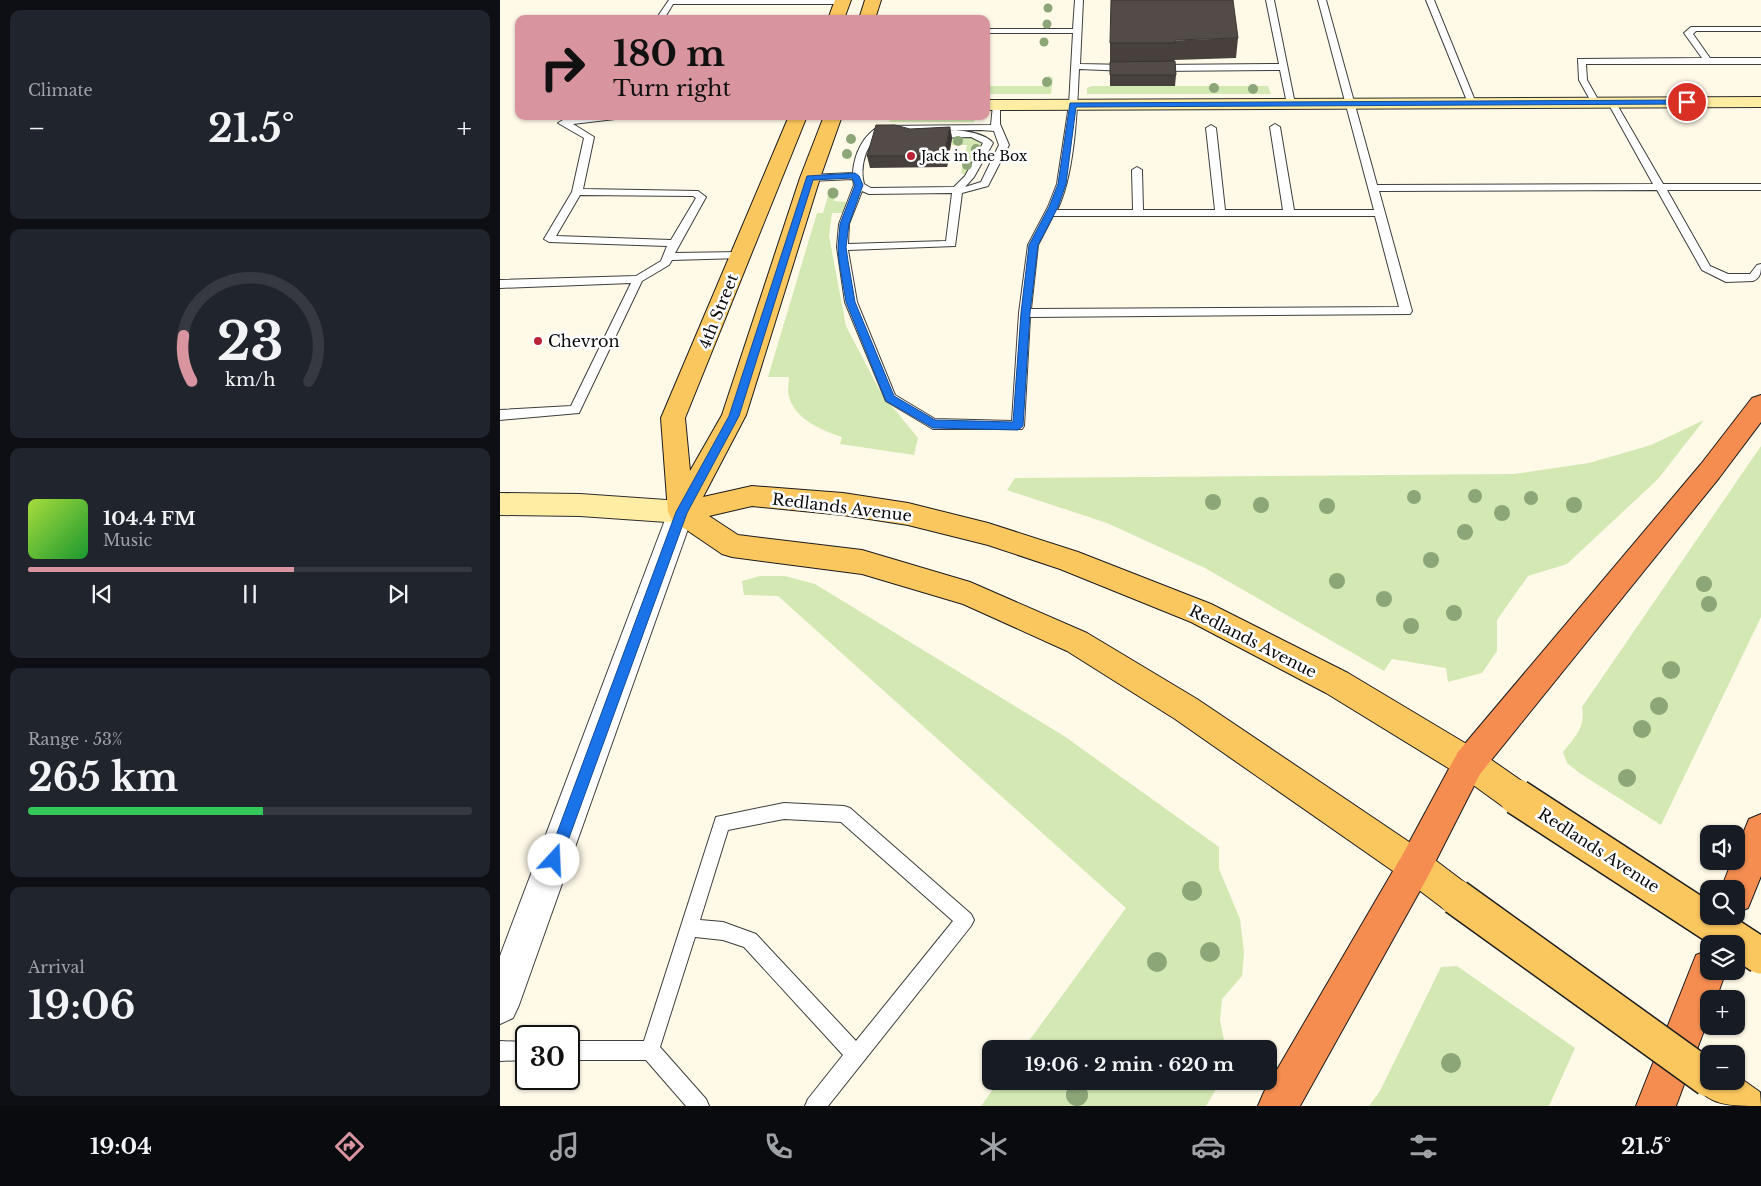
<!DOCTYPE html>
<html lang="en">
<head>
<meta charset="utf-8">
<style>
	:root { --surface:#171b24; --page:#20242c; --text:#f1f3f6; --muted:#9ea1a6; --line:#363941; --accent:#d895a0 }
	body { margin:0; font-family:"Libre Baskerville",serif; background:var(--page); color:var(--text); height:100vh; display:flex; flex-direction:column; font-size:19px; white-space:nowrap }
	* { box-sizing:border-box; margin:0 }
	p { font-size:16px; color:var(--muted) }
	.icon { flex:none; width:28px; height:28px; fill:none; stroke:currentColor; stroke-width:2; stroke-linecap:round; stroke-linejoin:round }
	.map { position:relative; flex:1; overflow:hidden }
	.sheet { display:flex; flex-direction:column; gap:10px; padding:10px; background:#0d0f14; width:500px }
	.sheet>* { flex:none }
	.banner { position:absolute; left:15px; top:15px; width:475px; height:105px; border-radius:10px; box-shadow:0 1px 4px #0004; background:#d895a0; color:#111; overflow:hidden }
	.buttons { position:absolute; left:1200px; top:825px; display:grid; gap:10px }
	.buttons a { display:grid; place-items:center; width:45px; height:45px; border-radius:10px; background:var(--surface); box-shadow:0 1px 4px #0004; font-size:25px }
	.speed { position:absolute; left:15px; top:1025px; display:flex; gap:10px; font-size:25px; font-weight:700; text-align:center }
	.speed>* { display:grid; place-content:center; width:65px; height:65px; border-radius:50%; background:var(--surface); box-shadow:0 1px 4px #0004; line-height:1 }
	.speed .limit { border:2px solid #111; border-radius:8px; background:#fff; color:#111 }
	.pin { position:absolute; display:grid; place-items:center; width:42px; height:42px; color:#fff; margin:-21px; border:2px solid #fff; border-radius:50%; box-shadow:0 1px 5px #0007 }
	.me { position:absolute; width:55px; margin:-28px; rotate:20deg; stroke-linejoin:round; filter:drop-shadow(0 0 4px #0008) }
	.turn { display:flex; align-items:center; gap:18px; height:105px; padding:0 15px; font-size:22px }
	.turn .icon { width:65px; height:65px; stroke-width:2.5 }
	.turn b { display:block; font-size:35px; line-height:42px }
	.big { font-size:38px; font-weight:700; line-height:1.1 }
	.sheet .card { flex:1; display:flex; flex-direction:column; justify-content:center; gap:8px; min-width:0; padding:0 18px; border-radius:10px; background:var(--page) }
	.sheet .dial { align-items:center; gap:0 }
	.dial svg { height:130px; overflow:visible; fill:none; stroke:var(--line); stroke-width:7; stroke-linecap:round; text-anchor:middle }
	.dial text { fill:var(--text); stroke:none }
	.song { display:flex; align-items:center; gap:15px }
	.cover { width:60px; height:60px; border-radius:8px; background:linear-gradient(135deg,hsl(80 70% 55%),hsl(130 70% 35%)) }
	.played { height:5px; border-radius:2px; background:linear-gradient(90deg,var(--accent) 60%,var(--line) 60%) }
	.keys { display:flex; justify-content:space-around; direction:ltr }
	.heat { display:flex; justify-content:space-between; align-items:center; font-size:28px; direction:ltr }
	.charge { height:8px; border-radius:4px; background:linear-gradient(90deg,#34c759 53%,var(--line) 0) }
	.trip { position:absolute; left:482px; top:1040px; width:295px; height:50px; border-radius:10px; background:var(--surface); box-shadow:0 1px 4px #0004; font-weight:700; line-height:50px; text-align:center }
	.tabs { display:flex; height:80px; justify-content:space-around; align-items:center; background:#090b0e; color:var(--muted) }
	.tabs .icon { width:35px; height:35px }
	.tabs .current { color:var(--accent) }
	.tabs b { font-size:22px; color:var(--text) }
	main { display:flex; flex:1; min-height:0 }
	.map>svg:first-child { display:block }
	.green { fill:#d3e8b3 }
	.lines { fill:none; stroke-linecap:round; stroke-linejoin:round }
	.lane-casing { stroke:#3e3e3e; stroke-width:2 }
	.street-casing { stroke:#3e3e3e; stroke-width:2 }
	.secondary-casing { stroke:#2d2d2d; stroke-width:2 }
	.primary-casing { stroke:#1c1c1c; stroke-width:2 }
	.highway-casing { stroke:#1c1c1c; stroke-width:2 }
	.lane { fill:#fff; fill-rule:evenodd }
	.street { fill:#fff; fill-rule:evenodd }
	.secondary { fill:#ffeda3; fill-rule:evenodd }
	.primary { fill:#fac65e; fill-rule:evenodd }
	.highway { fill:#f58d50; fill-rule:evenodd }
	.primary-bridge-casing { stroke:#1c1c1c; stroke-width:38; stroke-linecap:butt }
	.primary-bridge { stroke:#fac65e; stroke-width:35 }
	.tree { fill:#8da678 }
	.wall { fill:#47403d }
	.shaded-wall { fill:#3a3432 }
	.building { fill:#534b47; stroke:#3a3432 }
	.route { fill:#1a73e8; stroke:#114b97 }
	.poi-dot { fill:#ba2337; stroke:#fff; stroke-width:2 }
	.labels { text-anchor:middle; dominant-baseline:central; stroke-width:5; stroke-linejoin:round; paint-order:stroke }
	.far-poi-label { font-size:14px; fill:#0b0b0b; stroke:#fff; text-anchor:start }
	.street-label { font-size:16px; fill:#0b0b0b; stroke:#fff }
	.poi-label { font-size:16px; fill:#0b0b0b; stroke:#fff; text-anchor:start }
</style>
</head>
<body>
<main>
<section class="sheet">
<div class="card"><p>Climate</p>
<div class="heat"><a>−</a><b class="big">21.5°</b><a>+</a></div>
</div>
<div class="card dial"><svg viewBox="0 0 100 80">
<path d="M14 69A42 42 0 1 1 86 69"/>
<path d="M14 69A42 42 0 0 1 9 41" stroke="#d895a0"/>
<text x="50" y="56" font-size="32" font-weight="700">23</text>
<text x="50" y="72" font-size="11">km/h</text>
</svg></div>
<div class="card">
<div class="song"><i class="cover"></i><div><b>104.4 FM</b><p>Music</p></div></div>
<div class="played"></div>
<div class="keys"><svg class="icon" aria-label="previous" viewBox="0 0 24 24"><path d="M18 5L8 12l10 7zM5 5v14"/></svg><svg class="icon" aria-label="pause" viewBox="0 0 24 24"><path d="M8 5v14M16 5v14"/></svg><svg class="icon" aria-label="next" viewBox="0 0 24 24"><path d="M6 5l10 7-10 7zM19 5v14"/></svg></div>
</div>
<div class="card"><p>Range · 53%</p><b class="big">265 km</b><div class="charge"></div></div>
<div class="card"><p>Arrival</p><b class="big">19:06</b></div>
</section>
<div class="map">
<svg width="1261" height="1106" viewBox="0 0 1261 1106">
	<rect width="100%" height="100%" fill="#fff9e8"/>
	<!-- green -->
	<g class="green">
		<polygon points="549,76 553,78 551,94 486,94 486,86 543,86 544,78"/>
		<polygon points="592,86 768,86 771,94 587,94 587,88"/>
		<polygon points="475,119 475,121 473,122 388,122 391,120"/>
		<polygon points="452,138 472,138 483,142 484,145 465,175 461,173 467,145 451,145"/>
		<path d="M330 189 337 190 334 201 347 202 343 213H332L329 236 346 326 381 393 418 438 414 455 340 444 342 437C321 430 296 420 289 397 287 391 289 384 289 377H268L317 213H323Z"/>
		<polygon points="1204,420 1158,479 1067,564 1028,576 997,620 997,651 982,673 948,682 946,668 892,659 884,671 705,568 607,523 507,490 515,478 1014,474 1089,463 1151,445"/>
		<path d="M1261 446V617L1161 825 1081 774 1067 763 1063 752C1075 737 1086 727 1082 707Z"/>
		<polygon points="260,576 285,576 315,584 564,736 719,847 719,869 740,919 744,952 742,976 722,999 720,1020 724,1040 731,1049 523,1049 626,908 278,596 244,595 242,581"/>
		<polygon points="957,966 1075,1048 1049,1106 869,1106 880,1091 941,967"/>
		<polygon points="499,1081 721,1081 706,1106 481,1106"/>
	</g>
	<g class="lines">
		<!-- lane casing -->
		<g class="lane-casing">
			<g id="lane">
				<polygon points="169,0 343,0 346,2 342,4 173,4 164,19 156,19"/>
				<path d="M575 0H583L580 64 628 65 632 68 628 71 579 69C577 110 575 174 557 210H633L632 170 637 167 642 170 643 210H715L706 128 711 125 716 128 725 210H783L770 127 775 124 780 127 794 210H874L818 0H826L877 185 1153 184 1108 103 1112 100 1116 103 1163 184H1261V190H1167L1210 266 1228 274H1250L1257 265 1261 264C1261 271 1261 278 1253 281L1226 282 1202 270 1157 190 879 191 912 311 910 314 530 317 524 426 522 429H433L386 401 345 302 337 247 339 224 354 185 353 179 310 181 305 178 310 175 353 173C354 154 363 135 380 126L491 125 493 105 497 102 500 103V124L509 145 488 186 462 193 455 246 348 250 357 302 395 395 435 419 512 421 519 313 528 245 548 207 557 184 569 105 573 33H486V29H573ZM481 130 494 131 499 145 481 182 465 187 474 177 493 143C483 130 440 126 428 135L433 138 471 137 483 143 465 176 454 187 371 188 364 184C359 165 367 140 385 131ZM362 191 369 194 452 193 446 241 348 244 349 224ZM553 216H875L899 307 531 309 538 245Z"/>
				<polygon points="766,0 774,0 795,104 794,106 791,107 787,104 780,70 657,71 653,68 657,65 779,64"/>
				<polygon points="926,0 934,0 976,103 975,105 972,106 968,103"/>
				<polygon points="1191,27 1261,27 1261,31 1196,31 1193,34 1210,58 1261,58 1261,64 1086,64 1087,80 1100,103 1096,106 1093,105 1079,80 1078,59 1202,58 1184,33"/>
				<path d="M93 116H119L115 119 73 124 94 137 83 189 198 191 206 197 175 253 241 252 246 255 241 258 172 260 169 265 142 281 79 413 0 420V410L71 406 131 283 0 288V280L136 276 161 261 167 246 49 242 44 239 72 192 84 138 58 123 63 120ZM80 195 193 196 196 198 171 240 56 236Z"/>
				<path d="M284 803 344 806 350 808 471 914 474 920 471 926 328 1106H305L308 1099 343 1055 244 947 223 940 195 937 160 1047 206 1099 209 1106H186L146 1060H69V1041H144L216 817ZM284 819 341 822 453 921 356 1041 256 934 223 922 200 920 228 830Z"/>
				<polygon points="0,1041 26,1042 26,1060 0,1061"/>
			</g>
		</g>
		<!-- street casing -->
		<g class="street-casing">
			<polygon id="street" points="181,501 190,504 194,512 19,1005 13,1018 0,1024 0,956 168,512 172,504"/>
		</g>
		<!-- secondary casing -->
		<g class="secondary-casing">
			<g id="secondary">
				<polygon points="1261,97 1261,107 486,110 486,100"/>
				<polygon points="0,493 80,494 181,501 190,504 194,512 190,520 181,523 80,516 0,515"/>
			</g>
		</g>
		<!-- primary casing -->
		<g class="primary-casing">
			<g id="primary">
				<polygon points="335,0 351,0 344,19 328,19"/>
				<polygon points="365,0 381,0 375,19 359,19"/>
				<polygon points="289,116 307,116 185,418 190,471 222,415 300,178 324,116 342,116 320,178 246,415 203,497 252,486 343,493 408,503 488,523 578,552 711,604 848,673 980,752 1029,786 1033,797 1029,808 1017,813 1005,808 958,774 826,693 691,622 560,569 488,545 408,525 343,515 252,506 209,516 238,535 362,550 470,582 587,633 697,699 927,854 968,885 973,897 968,909 956,914 944,909 903,878 675,719 567,651 463,604 362,574 232,557 222,554 172,520 168,512 161,418"/>
				<path d="M1209 1063V1081H1236V1075L1260 1092 1261 1106C1230 1106 1207 1106 1193 1081L1198 1067Z"/>
			</g>
		</g>
		<!-- highway casing -->
		<g class="highway-casing">
			<g id="highway">
				<polygon points="1261,395 1261,422 1219,478 980,774 927,878 800,1106 758,1106 764,1092 903,854 958,752 1201,464 1252,398"/>
				<polygon points="1261,814 1261,876 1248,908 1236,913 1236,889 1221,889 1232,861 1236,861 1236,851 1249,819"/>
				<polygon points="1209,950 1209,971 1226,971 1216,999 1209,999 1209,1017 1176,1106 1136,1106 1196,955"/>
			</g>
		</g>
		<!-- lane -->
		<use href="#lane" class="lane"/>
		<!-- street -->
		<use href="#street" class="street"/>
		<!-- secondary -->
		<use href="#secondary" class="secondary"/>
		<!-- primary -->
		<use href="#primary" class="primary"/>
		<!-- highway -->
		<use href="#highway" class="highway"/>
		<!-- primary-bridge casing -->
		<g class="primary-bridge-casing">
			<g id="primary-bridge">
				<polyline points="1017,797 1261,956"/>
				<polyline points="956,897 1209,1079"/>
			</g>
		</g>
		<!-- primary-bridge -->
		<use href="#primary-bridge" class="primary-bridge"/>
	</g>
	<!-- trees -->
	<g class="tree">
		<circle cx="548" cy="8" r="4.5"/>
		<circle cx="547" cy="24" r="4.5"/>
		<circle cx="544" cy="42" r="4.5"/>
		<circle cx="547" cy="82" r="5"/>
		<circle cx="714" cy="88" r="5"/>
		<circle cx="753" cy="89" r="5"/>
		<circle cx="351" cy="139" r="5"/>
		<circle cx="458" cy="141" r="5"/>
		<circle cx="476" cy="149" r="5"/>
		<circle cx="347" cy="154" r="5"/>
		<circle cx="467" cy="165" r="5"/>
		<circle cx="333" cy="193" r="5.5"/>
		<circle cx="975" cy="496" r="7"/>
		<circle cx="914" cy="497" r="7"/>
		<circle cx="1031" cy="498" r="7"/>
		<circle cx="713" cy="502" r="8"/>
		<circle cx="761" cy="505" r="8"/>
		<circle cx="1074" cy="505" r="8"/>
		<circle cx="827" cy="506" r="8"/>
		<circle cx="1002" cy="513" r="8"/>
		<circle cx="965" cy="532" r="8"/>
		<circle cx="931" cy="560" r="8"/>
		<circle cx="837" cy="581" r="8"/>
		<circle cx="1204" cy="584" r="8"/>
		<circle cx="884" cy="599" r="8"/>
		<circle cx="1209" cy="604" r="8"/>
		<circle cx="954" cy="613" r="8"/>
		<circle cx="911" cy="626" r="8"/>
		<circle cx="1171" cy="670" r="9"/>
		<circle cx="1159" cy="706" r="9"/>
		<circle cx="1142" cy="729" r="9"/>
		<circle cx="1127" cy="778" r="9"/>
		<circle cx="692" cy="891" r="10"/>
		<circle cx="710" cy="952" r="10"/>
		<circle cx="657" cy="962" r="10"/>
		<circle cx="951" cy="1063" r="10"/>
		<circle cx="577" cy="1095" r="11"/>
	</g>
	<!-- wall -->
	<g class="wall">
		<polygon points="738,38 736,58 674,60 676,75 675,86 610,86 610,43"/>
		<polygon points="450,127 452,138 447,167 370,168 367,156 410,129"/>
	</g>
	<!-- shaded-wall -->
	<polygon class="shaded-wall" points="450,127 452,138 447,167 444,156"/>
	<!-- building -->
	<g class="building">
		<polygon points="611,0 733,0 738,38 675,40 675,43 610,43"/>
		<polygon points="675,61 676,75 610,75 610,62"/>
		<polygon points="376,125 395,125 410,129 450,127 444,156 367,156"/>
	</g>
	<!-- route -->
	<polygon class="route" points="1187,100 1190,102 1189,104 576,107 566,184 558,207 538,245 530,313 523,426 518,430 433,428 386,401 346,302 339,261 338,247 340,224 355,185 352,178 313,180 239,416 187,513 61,860 59,865 54,867 49,865 47,860 176,512 229,416 307,176 355,173 359,176 363,185 349,224 346,247 348,261 355,302 394,396 435,420 513,422 521,313 529,245 549,207 558,184 570,103"/>
	<!-- markers -->
	<g class="poi-dot">
		<circle cx="411" cy="156" r="5"/>
		<circle cx="38" cy="341" r="5"/>
	</g>
	<g class="labels">
		<!-- far-poi labels -->
		<g class="far-poi-label">
			<text x="421" y="156">Jack in the Box</text>
		</g>
		<!-- street labels -->
		<g class="street-label">
			<text transform="translate(218 311) rotate(-68)">4th Street</text>
			<text transform="translate(342 507) rotate(7)">Redlands Avenue</text>
			<text transform="translate(753 641) rotate(27)">Redlands Avenue</text>
			<text transform="translate(1099 850) rotate(33)">Redlands Avenue</text>
		</g>
		<!-- poi labels -->
		<g class="poi-label">
			<text x="48" y="341">Chevron</text>
		</g>
	</g>
</svg>
<div class="buttons">
<a><svg class="icon" aria-label="sound" viewBox="0 0 24 24"><path d="M4 9h4l5-4v14l-5-4H4zM17 9q2 3 0 6"/></svg></a>
<a><svg class="icon" aria-label="search" viewBox="0 0 24 24"><circle cx="10" cy="10" r="6"/><path d="M15 15l6 6"/></svg></a>
<a><svg class="icon" aria-label="layers" viewBox="0 0 24 24"><path d="M12 4l9 5-9 5-9-5zM3 14l9 5 9-5"/></svg></a>
<a>+</a>
<a>−</a>
</div>
<div class="speed"><div class="limit">30</div></div>
<div class="pin" style="left:1187px;top:102px;background:#d93025"><svg class="icon" aria-label="arrive" viewBox="0 0 24 24"><path d="M6 21V4h12l-3 4 3 4H6"/></svg></div>
<svg class="me" style="left:54px;top:860px" viewBox="-20 -20 40 40"><circle r="19" fill="#fff"/><path d="M0-13L10 11 0 6-10 11z" fill="#1a73e8"/></svg>
<div class="trip">19:06 · 2 min · 620 m</div>
<div class="banner">
<div class="turn"><svg class="icon" aria-label="right" viewBox="0 0 24 24"><path d="M7 20v-9h11M14 6l5 5-5 5"/></svg><div><b>180 m</b>Turn right</div></div>
</div>
</div>
</main>
<nav class="tabs">
<b>19:04</b>
<svg class="icon current" aria-label="directions" viewBox="0 0 24 24"><path d="M12 3l9 9-9 9-9-9zM9 14v-3h6M13 9l2 2-2 2"/></svg>
<svg class="icon" aria-label="music" viewBox="0 0 24 24"><path d="M9 18V5l10-2v13"/><circle cx="6" cy="18" r="3"/><circle cx="16" cy="16" r="3"/></svg>
<svg class="icon" aria-label="phone" viewBox="0 0 24 24"><path d="M5 4h4l2 5-3 2q2 4 5 5l2-3 5 2v4C11 20 4 13 5 4z"/></svg>
<svg class="icon" aria-label="climate" viewBox="0 0 24 24"><path d="M12 3v18M4 7l16 10M4 17L20 7"/></svg>
<svg class="icon" aria-label="car" viewBox="0 0 24 24"><path d="M5 17H2v-5l4-1 3-4h7l3 4 3 1v5h-3M9 17h6M6 11h13"/><circle cx="7" cy="17" r="2"/><circle cx="17" cy="17" r="2"/></svg>
<svg class="icon" aria-label="filters" viewBox="0 0 24 24"><path d="M4 7h16M4 17h16"/><circle cx="9" cy="7" r="2"/><circle cx="15" cy="17" r="2"/></svg>
<b>21.5°</b>
</nav>
</body>
</html>
